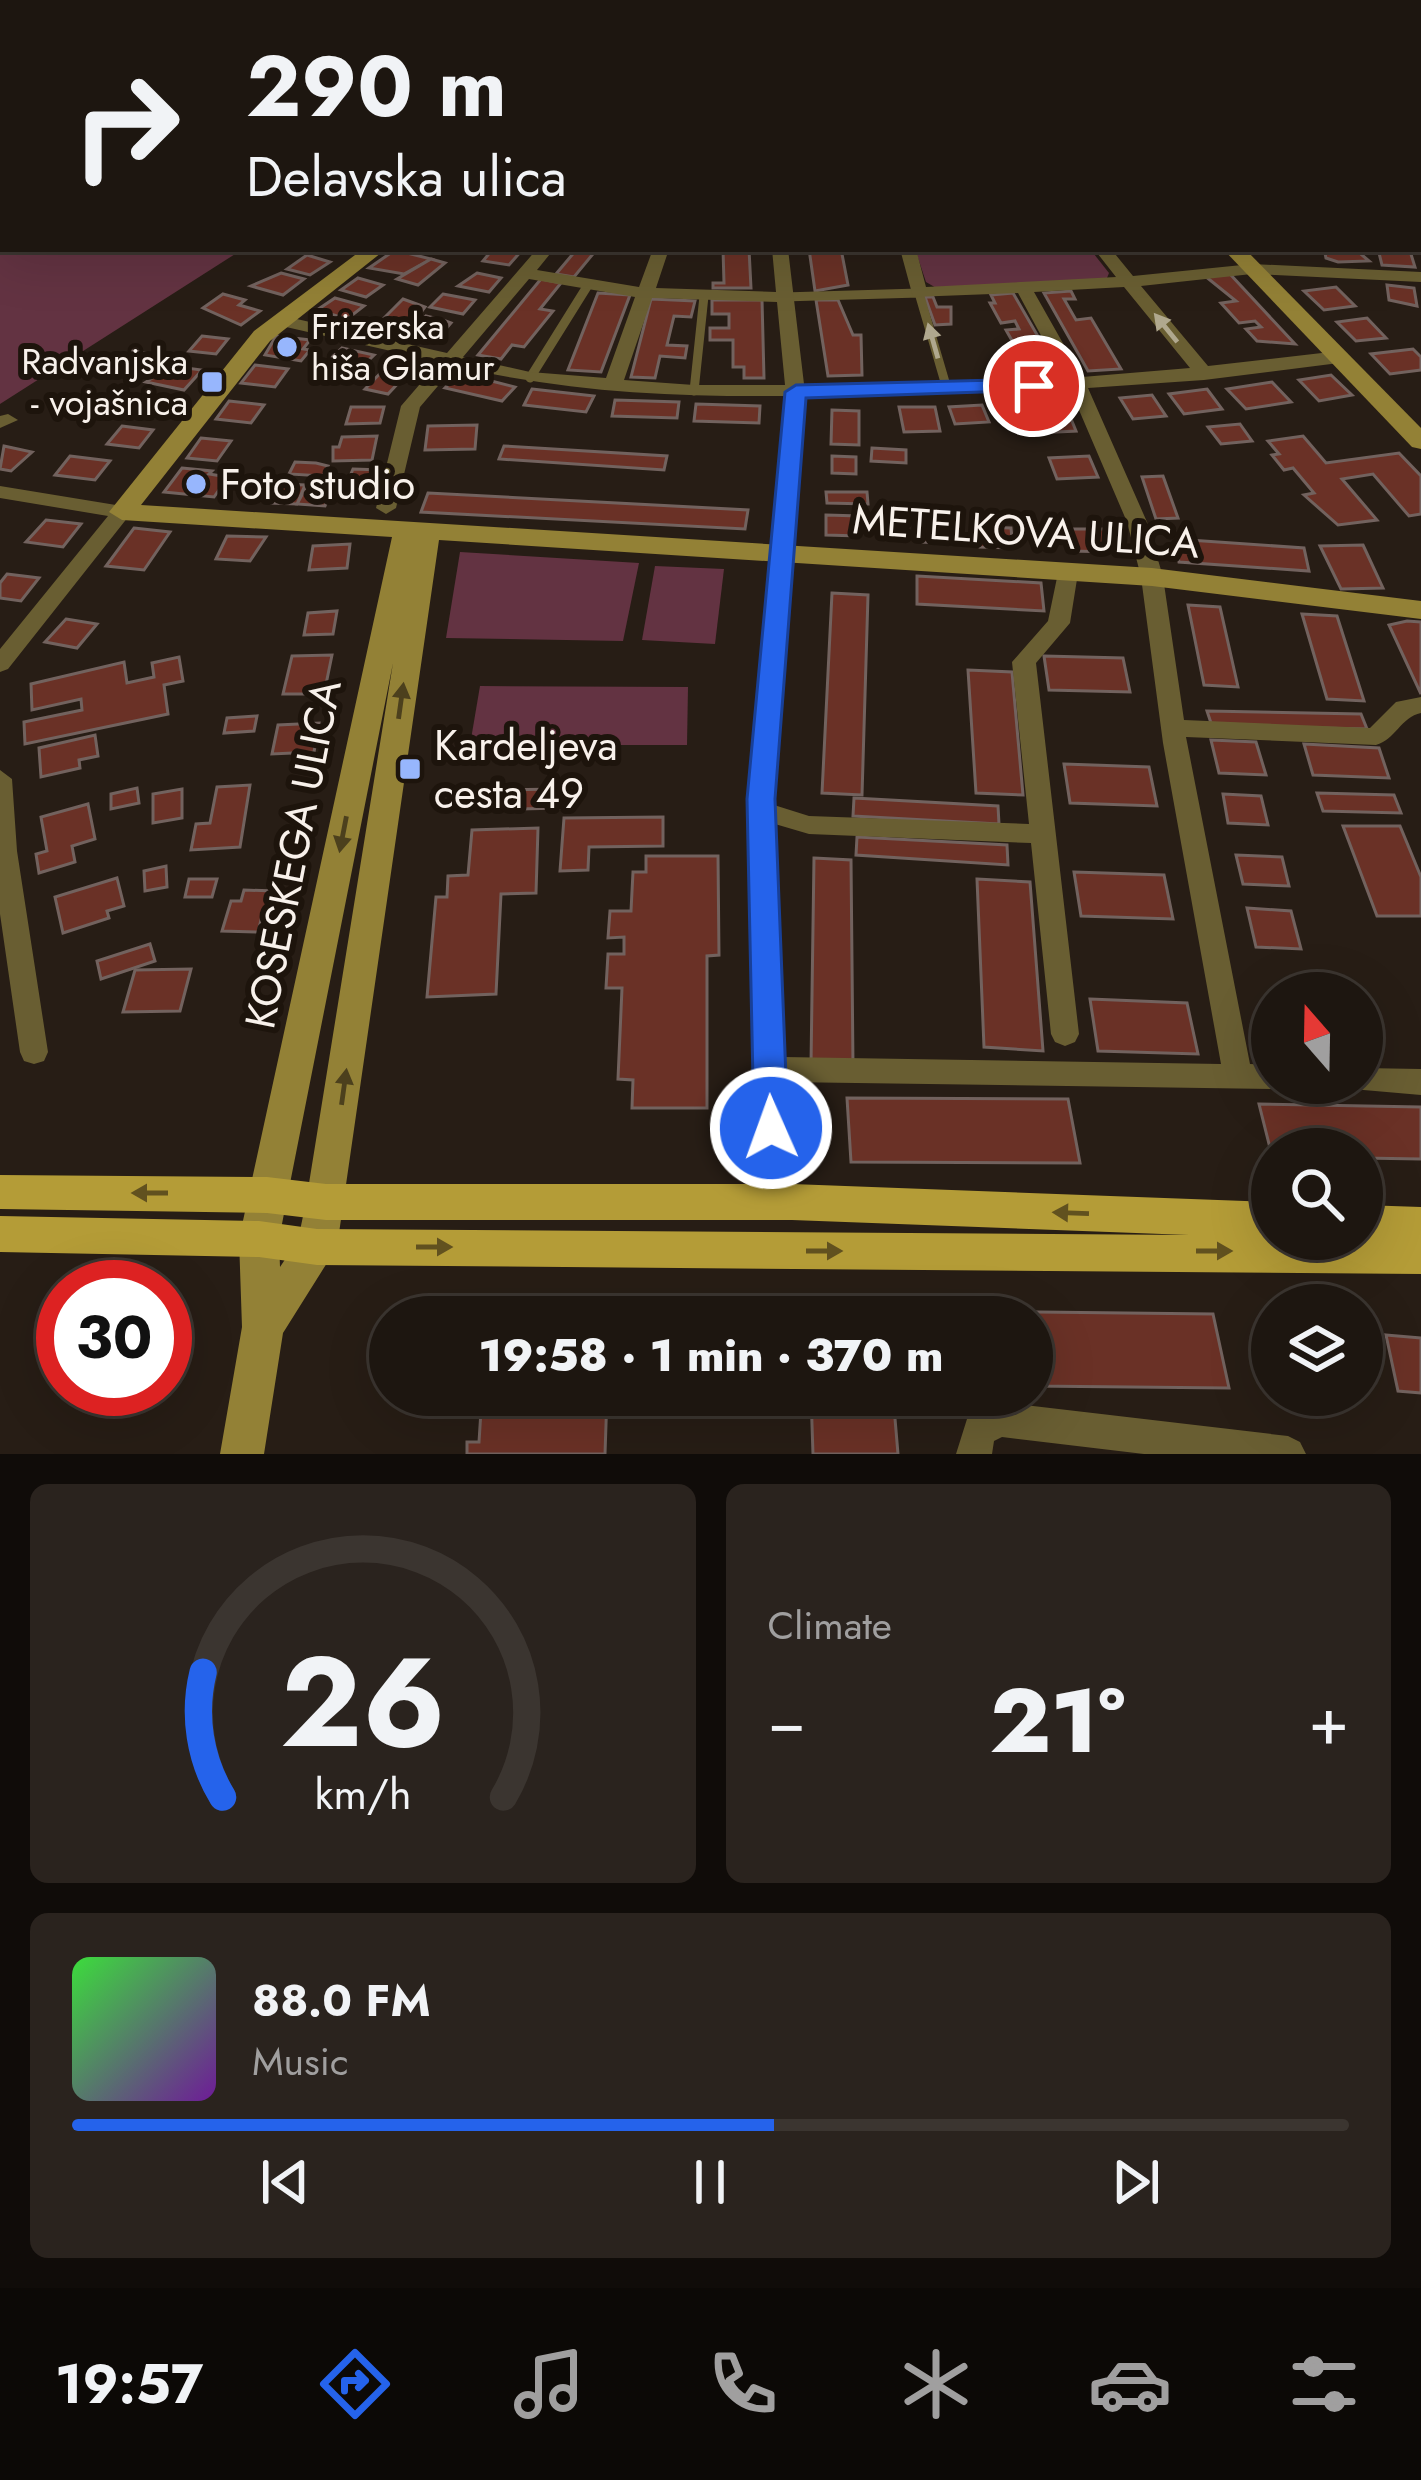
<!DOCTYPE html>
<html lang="en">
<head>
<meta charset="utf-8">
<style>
	:root { --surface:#1d1610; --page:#2a231e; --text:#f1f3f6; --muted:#a09f9f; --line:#3b3530; --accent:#2563eb }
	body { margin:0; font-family:Jost,sans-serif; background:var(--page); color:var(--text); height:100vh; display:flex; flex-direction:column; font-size:45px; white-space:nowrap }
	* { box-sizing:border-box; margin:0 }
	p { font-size:39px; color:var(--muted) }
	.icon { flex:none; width:66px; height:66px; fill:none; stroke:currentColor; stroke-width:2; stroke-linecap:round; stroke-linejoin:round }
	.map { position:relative; height:1454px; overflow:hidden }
	.sheet { display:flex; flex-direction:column; gap:30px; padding:30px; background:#100c09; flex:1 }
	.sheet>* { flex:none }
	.top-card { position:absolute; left:0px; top:0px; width:1422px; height:252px; box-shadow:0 12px 48px #0002,0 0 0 3px var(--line); background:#1d1610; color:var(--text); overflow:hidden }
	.needle { width:78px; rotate:340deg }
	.controls { position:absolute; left:1251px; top:972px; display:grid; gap:24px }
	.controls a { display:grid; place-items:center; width:132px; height:132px; border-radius:50%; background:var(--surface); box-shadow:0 12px 48px #0002,0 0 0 3px var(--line); font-size:60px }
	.speed { position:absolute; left:36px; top:1260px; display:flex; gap:24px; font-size:60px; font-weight:700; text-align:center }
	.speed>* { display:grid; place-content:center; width:156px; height:156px; border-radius:50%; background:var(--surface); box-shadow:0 12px 48px #0002,0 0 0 3px var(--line); line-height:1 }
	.speed .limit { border:18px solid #d22; background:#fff; color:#111 }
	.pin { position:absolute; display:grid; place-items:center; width:102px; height:102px; color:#fff; margin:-51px; border:6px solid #fff; border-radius:50%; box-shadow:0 3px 12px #0007 }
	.me { position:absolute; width:132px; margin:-66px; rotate:358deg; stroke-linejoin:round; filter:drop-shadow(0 0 9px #0008) }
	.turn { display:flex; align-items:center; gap:42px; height:252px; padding:0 48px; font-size:54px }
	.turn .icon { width:156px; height:156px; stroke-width:2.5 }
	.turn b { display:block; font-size:84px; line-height:102px }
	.big { font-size:90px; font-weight:800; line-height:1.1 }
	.sheet .widget { flex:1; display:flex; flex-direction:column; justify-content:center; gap:18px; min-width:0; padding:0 42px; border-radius:18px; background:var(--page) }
	.sheet .dial { align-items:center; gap:0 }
	.dial svg { height:312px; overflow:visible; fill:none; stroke:var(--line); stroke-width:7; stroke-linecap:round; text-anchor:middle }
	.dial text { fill:var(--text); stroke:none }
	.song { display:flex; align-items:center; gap:36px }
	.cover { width:144px; height:144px; border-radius:18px; background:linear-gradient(135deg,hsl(120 70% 55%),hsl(280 70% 35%)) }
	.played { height:12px; border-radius:6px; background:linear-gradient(90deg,var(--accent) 55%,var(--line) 55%) }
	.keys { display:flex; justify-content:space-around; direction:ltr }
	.heat { display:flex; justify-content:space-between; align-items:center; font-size:66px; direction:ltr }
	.sheet .tiles { flex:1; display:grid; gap:30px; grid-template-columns:1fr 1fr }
	.widget:last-child { grid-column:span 2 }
	.trip { position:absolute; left:369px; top:1296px; width:684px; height:120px; border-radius:60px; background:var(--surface); box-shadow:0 12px 48px #0002,0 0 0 3px var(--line); font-weight:800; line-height:120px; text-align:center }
	.dock { display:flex; height:192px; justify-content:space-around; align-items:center; background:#0c0906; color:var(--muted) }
	.dock .icon { width:84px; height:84px }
	.dock .on { color:var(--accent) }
	.dock b { font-size:54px; color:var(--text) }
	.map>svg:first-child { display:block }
	.green { fill:#633342 }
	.building { fill:#6a3126; stroke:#72625e; stroke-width:3 }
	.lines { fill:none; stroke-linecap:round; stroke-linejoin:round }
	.lane { stroke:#695e32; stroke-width:9 }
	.street { fill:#695e32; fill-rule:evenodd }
	.secondary { fill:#938136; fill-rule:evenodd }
	.primary { fill:#b49c37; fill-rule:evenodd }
	.oneway { fill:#b0a88e }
	.oneway2 { fill:#4c401d }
	.oneway3 { fill:#61511f }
	.route { fill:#2563eb; stroke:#184099; stroke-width:3 }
	.poi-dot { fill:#97b6fd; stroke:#1d140c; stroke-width:4.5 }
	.labels { text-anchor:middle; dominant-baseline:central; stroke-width:12; stroke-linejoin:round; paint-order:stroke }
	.far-poi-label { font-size:36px; fill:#f8f1eb; stroke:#1d140c; text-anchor:start }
	.poi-label { font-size:42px; fill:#f8f1eb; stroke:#1d140c; text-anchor:start }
	.street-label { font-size:42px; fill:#f8f1eb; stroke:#1d140c }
</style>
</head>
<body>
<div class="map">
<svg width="1421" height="1454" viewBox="0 0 1421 1454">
	<rect width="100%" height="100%" fill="#271d15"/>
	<!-- green -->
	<g class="green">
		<polygon points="0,0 287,0 3,3 3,249 243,249 0,404"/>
		<polygon points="915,249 1090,249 1109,273 1107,278 938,289 926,282"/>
		<polygon points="460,552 639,563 623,641 446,638"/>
		<polygon points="655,566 724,569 715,644 642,640"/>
		<polygon points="480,686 688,687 687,745 470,745"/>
	</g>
	<!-- building -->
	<g class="building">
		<polygon points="523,249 509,265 483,261 492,250 488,249"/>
		<polygon points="577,249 597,249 574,277 556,274"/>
		<polygon points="723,249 749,249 751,288 713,288 713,283 724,283"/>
		<polygon points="809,249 841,249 848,285 815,291"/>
		<polygon points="1324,249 1355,249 1369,261 1338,262 1326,258"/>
		<polygon points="1378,249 1410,251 1415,267 1382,265"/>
		<polygon points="395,250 431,259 404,274 369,268"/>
		<polygon points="307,255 330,262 310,275 287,269"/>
		<polygon points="431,259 445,263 418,285 397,279"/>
		<polygon points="281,273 304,279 283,295 251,286"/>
		<polygon points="477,273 501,278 489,292 458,286"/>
		<polygon points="1229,273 1295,344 1257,341 1246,329 1261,327 1255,321 1239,323 1221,303 1236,301 1205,276"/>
		<polygon points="358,278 383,285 366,297 341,290"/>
		<polygon points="541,279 561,283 540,309 553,311 524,347 512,345 501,359 478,355"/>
		<polygon points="1387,285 1414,288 1417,306 1389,300"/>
		<polygon points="1336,287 1355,306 1324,310 1304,291"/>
		<polygon points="1071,291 1075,299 1064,299 1076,320 1091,318 1121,369 1088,371 1044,293"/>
		<polygon points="598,293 630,295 601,372 568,370"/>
		<polygon points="1013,293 1055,366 1028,369 1006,330 1019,329 1015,321 1001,323 990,303 995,303 991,295"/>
		<polygon points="223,294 245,300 239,305 260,311 241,325 203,308"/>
		<polygon points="443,294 475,300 463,314 430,307"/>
		<polygon points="925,297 933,297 937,307 951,307 951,324 935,325"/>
		<polygon points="335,298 364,306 347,319 317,310"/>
		<polygon points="403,299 425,307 413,323 385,317"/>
		<polygon points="651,299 695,301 691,317 674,316 667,345 687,346 685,358 660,356 655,378 631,377"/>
		<polygon points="712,300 762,300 764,378 744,378 744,367 733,367 733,340 710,340 710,328 729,328 729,314 712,314"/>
		<polygon points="816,300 838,300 853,335 861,335 862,375 828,376"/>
		<polygon points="426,316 443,320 451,323 438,338 410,333"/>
		<polygon points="1367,318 1386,338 1356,341 1337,322"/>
		<polygon points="202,336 228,339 216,354 189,351"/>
		<polygon points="276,336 310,340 303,349 310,350 301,361 265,355"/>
		<polygon points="342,348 374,355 355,373 323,366"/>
		<polygon points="1413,349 1421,357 1421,370 1390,374 1371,354"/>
		<polygon points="132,351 179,358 165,365 123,361"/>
		<polygon points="393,360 416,364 388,394 365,389"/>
		<polygon points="255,365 288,369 275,387 241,383"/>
		<polygon points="171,366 202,370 184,390 146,382"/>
		<polygon points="460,373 515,387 502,401 445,388"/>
		<polygon points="1331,375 1352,395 1319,401 1299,380"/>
		<polygon points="1272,382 1291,402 1246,409 1227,389"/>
		<polygon points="532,389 594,396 586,412 524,405"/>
		<polygon points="1207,389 1222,409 1184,414 1169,394"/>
		<polygon points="1152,395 1166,416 1133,419 1120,398"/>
		<polygon points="158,397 181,399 166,418 143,416"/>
		<polygon points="1063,399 1076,431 1037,433 1025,401"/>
		<polygon points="615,400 679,402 677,418 612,416"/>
		<polygon points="229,401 264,405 251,423 216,419"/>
		<polygon points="696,404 760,406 759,423 694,421"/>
		<polygon points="982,405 989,422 955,424 949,407"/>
		<polygon points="351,407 384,407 380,423 346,424"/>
		<polygon points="899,407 935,407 940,431 904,432"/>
		<polygon points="832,410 859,411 859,445 831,444"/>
		<polygon points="1240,424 1252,441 1221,444 1208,427"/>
		<polygon points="477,425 475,449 425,450 428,426"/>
		<polygon points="122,426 153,430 139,448 107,444"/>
		<polygon points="377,436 372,460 333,461 333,447 339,447 342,437"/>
		<polygon points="1303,436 1326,463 1399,453 1421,476 1421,514 1409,516 1373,474 1342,479 1377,520 1338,525 1304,495 1314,493 1293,468 1284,470 1272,455 1279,454 1268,441"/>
		<polygon points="201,438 231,441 217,461 187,458"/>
		<polygon points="4,446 32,452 11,471 0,469"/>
		<polygon points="504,446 667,456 664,470 499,459"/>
		<polygon points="872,448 906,450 906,463 871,461"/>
		<polygon points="70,456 110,461 95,480 55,475"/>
		<polygon points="832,456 856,457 856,474 832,473"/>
		<polygon points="1089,456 1098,477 1057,479 1049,458"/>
		<polygon points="295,462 316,463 328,466 323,476 289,474"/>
		<polygon points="182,468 212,471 209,474 228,477 214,497 164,492"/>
		<polygon points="353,469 381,470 377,482 348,481"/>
		<polygon points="1163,476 1178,518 1156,519 1142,477"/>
		<polygon points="309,482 334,483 325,506 297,504"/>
		<polygon points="279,484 305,485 297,504 271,503"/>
		<polygon points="826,492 867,492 868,504 827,503"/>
		<polygon points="428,493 748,510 745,529 421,512"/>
		<polygon points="826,515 859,516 859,536 826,535"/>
		<polygon points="46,520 81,524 63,547 26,542"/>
		<polygon points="923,523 960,525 960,544 923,542"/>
		<polygon points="978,527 1011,528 1013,548 980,547"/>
		<polygon points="134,528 170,532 144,570 106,566"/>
		<polygon points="1065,529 1111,529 1116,552 1070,551"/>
		<polygon points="227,536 266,537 250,561 216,559"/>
		<polygon points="1175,539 1304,548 1309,571 1179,562"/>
		<polygon points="350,544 347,568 309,570 313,546"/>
		<polygon points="1363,545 1383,588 1341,589 1320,546"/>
		<polygon points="7,574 39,578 21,601 0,598 0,583"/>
		<polygon points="917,576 1041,583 1044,611 917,604"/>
		<polygon points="832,593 868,595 862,795 822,793"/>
		<polygon points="1188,605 1220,607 1238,687 1204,685"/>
		<polygon points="337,611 333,634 304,635 308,613"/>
		<polygon points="1302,614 1337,616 1364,701 1327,699"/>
		<polygon points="66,619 97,624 77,648 45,642"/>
		<polygon points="1407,621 1421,622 1421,694 1389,625"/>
		<polygon points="332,655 324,694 283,694 292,656"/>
		<polygon points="1044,656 1123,658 1130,692 1049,690"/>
		<polygon points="179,657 183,681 164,685 168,714 25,744 24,722 82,710 81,699 32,710 31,684 124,662 127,683 154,677 152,663"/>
		<polygon points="968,670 1012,672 1023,795 976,793"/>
		<polygon points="1207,711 1361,714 1367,729 1212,726"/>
		<polygon points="257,716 254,731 224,733 227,718"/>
		<polygon points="319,723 314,752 272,754 278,725"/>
		<polygon points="95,735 98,756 79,760 80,768 41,777 39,748"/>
		<polygon points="1211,740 1256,742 1266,775 1219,773"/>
		<polygon points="1304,744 1379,748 1389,778 1313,775"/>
		<polygon points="1064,764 1149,767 1157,806 1070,803"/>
		<polygon points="250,785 240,847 191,850 196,824 210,823 217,787"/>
		<polygon points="137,788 139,803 111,809 111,794"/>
		<polygon points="182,789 182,818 153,823 153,794"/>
		<polygon points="562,789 561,808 483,810 485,790"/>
		<polygon points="1317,793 1394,795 1401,813 1323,811"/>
		<polygon points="1223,794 1261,796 1268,825 1228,823"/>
		<polygon points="854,798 998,806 999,824 853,816"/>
		<polygon points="88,804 95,839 72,846 75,862 39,873 36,854 47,851 41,817"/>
		<polygon points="663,817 663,846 589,847 588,870 560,871 564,818"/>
		<polygon points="1343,826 1400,826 1421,877 1421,916 1377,916"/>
		<polygon points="538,828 536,893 501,894 496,994 427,997 436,897 447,897 448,876 468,875 472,830"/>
		<polygon points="857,837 1007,845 1008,865 856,855"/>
		<polygon points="1236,855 1282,857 1289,886 1243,884"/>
		<polygon points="646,856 718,856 719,955 707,956 707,1108 632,1108 633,1080 618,1079 622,988 606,988 608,954 624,954 624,937 608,938 610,911 631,911 633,872 646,872"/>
		<polygon points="814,858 851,860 853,1066 811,1064"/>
		<polygon points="166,866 167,887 145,891 144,871"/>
		<polygon points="1074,872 1164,875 1173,919 1081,916"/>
		<polygon points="117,878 124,906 107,911 109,918 63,933 55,897"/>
		<polygon points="189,879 217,879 212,897 185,897"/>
		<polygon points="977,879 1030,882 1043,1051 984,1047"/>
		<polygon points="244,890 275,891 267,921 261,920 258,932 222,931 231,901 241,901"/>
		<polygon points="1247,908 1291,911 1301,949 1256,947"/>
		<polygon points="150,944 155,961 101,979 97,961"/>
		<polygon points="191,969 180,1011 123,1012 135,970"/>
		<polygon points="1090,999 1187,1003 1198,1054 1098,1051"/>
		<polygon points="847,1098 1068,1099 1080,1163 851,1162"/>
		<polygon points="1259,1104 1421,1107 1421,1159 1362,1158 1362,1149 1272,1149 1272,1156"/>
		<polygon points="949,1311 1213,1314 1229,1388 1032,1386 1032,1317 949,1317"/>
		<polygon points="1386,1335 1421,1338 1421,1393 1398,1391"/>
		<polygon points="482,1395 607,1395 605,1454 467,1454 467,1442 479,1442"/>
		<polygon points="811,1395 893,1395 898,1454 813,1454"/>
	</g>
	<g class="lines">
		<!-- lane -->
		<g class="lane">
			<polyline points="783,297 919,293 947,389"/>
			<polyline points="530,378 588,285"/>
			<polyline points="694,391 704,296"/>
		</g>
		<!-- street -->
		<g class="street">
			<polygon points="273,0 288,0 290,3 275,3"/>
			<polygon points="591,0 852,0 589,3"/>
			<polygon points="918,0 930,0 932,3 920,3"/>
			<polygon points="1311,0 1323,0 1325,3 1313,3"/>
			<rect x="1419" y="123" width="2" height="10"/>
			<path d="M537 249H554L537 270 639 287 653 249H669L656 288 776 292 772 249H788L804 384 1064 378 1018 293 913 297 900 249H916L926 287 1116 277 1094 249H1111L1133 276 1252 264 1421 272V282L1252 274 1141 286 1208 366 1339 351 1348 357 1339 363 1204 380 1088 388 1147 522 1163 577 1184 720 1370 728 1396 702 1421 697V713C1401 717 1395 740 1376 745L1186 737 1250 1064 1272 1065V1083H1284L1282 1086 1272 1089 784 1082 786 1128 782 1137 771 1141 760 1137 756 1128 748 799 785 396C672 397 565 392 455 366L420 407 396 508 386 514 376 508 401 406 439 362 273 324 270 320 279 315 447 353ZM529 279 635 297 606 378 530 372 463 357ZM1124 287 1190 368 1082 377 1034 292ZM652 298 777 302 785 385H694L624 380ZM1070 389 1127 522 1141 577 1163 743 1221 1064 783 1057 775 824 809 834 1031 843 1051 1034 1055 1042 1065 1046 1075 1042 1079 1034 1036 663 1070 623 1078 573 1075 568H1059L1048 621 1012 662 1029 824 809 816 774 805V799L804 396Z"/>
			<polygon points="8,414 18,420 0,428 0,416"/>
			<polygon points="0,486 122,506 132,512 8,669 0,672 0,649 108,516 0,498"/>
			<polygon points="0,770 12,779 17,851 48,1052 44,1061 34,1064 24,1061 20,1052 0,914"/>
			<polygon points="1362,1068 1421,1069 1421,1095 1352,1089 1349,1083 1362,1083"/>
			<polygon points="998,1402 1288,1436 1300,1442 1306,1454 1144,1454 1002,1437 994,1441 992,1454 956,1454 967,1419"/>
		</g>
		<!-- secondary -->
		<g class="secondary">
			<polygon points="1037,0 1053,0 1055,3 1039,3"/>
			<path d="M363 249H386L270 341 141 505 1152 568 1421 601V619L1152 586 439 540 337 1247 283 1333 264 1454H220L242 1327 239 1239 392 537 122 520 109 512 254 331ZM393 663 306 1202 298 1240 280 1267 279 1239Z"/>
			<polygon points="1223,249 1245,249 1421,428 1421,449 1412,447"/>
		</g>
		<!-- primary -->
		<polygon class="primary" points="0,1175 267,1177 326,1184 792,1184 1272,1202 1272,1239 1362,1239 1362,1205 1421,1207 1421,1274 317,1265 259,1257 0,1252 0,1216 259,1221 317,1229 1189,1235 792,1220 326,1220 267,1213 0,1209"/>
	</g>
	<!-- one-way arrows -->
	<defs><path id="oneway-solid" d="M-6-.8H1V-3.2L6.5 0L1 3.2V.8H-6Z" transform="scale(3)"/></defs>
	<g class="oneway">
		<use href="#oneway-solid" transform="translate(1166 328) rotate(-129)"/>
		<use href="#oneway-solid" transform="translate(933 341) rotate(-106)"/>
	</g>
	<g class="oneway2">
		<use href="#oneway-solid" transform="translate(401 701) rotate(-82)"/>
		<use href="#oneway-solid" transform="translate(343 834) rotate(101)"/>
		<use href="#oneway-solid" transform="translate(344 1087) rotate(-82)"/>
	</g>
	<g class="oneway3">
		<use href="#oneway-solid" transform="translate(150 1193) rotate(-180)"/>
		<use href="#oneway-solid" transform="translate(1071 1213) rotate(-178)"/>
		<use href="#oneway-solid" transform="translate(434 1247)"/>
		<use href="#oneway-solid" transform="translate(824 1251)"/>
		<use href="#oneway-solid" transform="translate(1214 1251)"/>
	</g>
	<!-- route -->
	<polygon class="route" points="1034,379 1042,381 1042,390 806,398 775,799 788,1128 783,1139 771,1143 759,1139 754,1128 747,799 785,392 796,385"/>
	<!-- markers -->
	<g class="poi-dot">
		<circle cx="287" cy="347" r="12"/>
		<rect x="200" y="370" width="24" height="24" rx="6"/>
		<circle cx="196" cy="484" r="12"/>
		<rect x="398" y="757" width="24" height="24" rx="6"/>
	</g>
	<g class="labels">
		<!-- far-poi labels -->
		<g class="far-poi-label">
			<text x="311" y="326">Frizerska<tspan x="311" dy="41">hiša Glamur</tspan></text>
			<text x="188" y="361" text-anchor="end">Radvanjska<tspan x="188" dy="41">- vojašnica</tspan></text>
		</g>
		<!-- poi labels -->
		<g class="poi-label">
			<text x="220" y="484">Foto studio</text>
			<text x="434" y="745">Kardeljeva<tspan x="434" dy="48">cesta 49</tspan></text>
		</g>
		<!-- street labels -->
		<g class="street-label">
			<text transform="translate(1026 531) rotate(4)">METELKOVA ULICA</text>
			<text transform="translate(293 854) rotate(-79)">KOSESKEGA ULICA</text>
		</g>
	</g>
</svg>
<div class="controls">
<a><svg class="needle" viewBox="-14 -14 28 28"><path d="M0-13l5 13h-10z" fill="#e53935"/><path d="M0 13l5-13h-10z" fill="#a09f9f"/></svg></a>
<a><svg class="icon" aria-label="search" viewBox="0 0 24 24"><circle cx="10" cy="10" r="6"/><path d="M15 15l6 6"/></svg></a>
<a><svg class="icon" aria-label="layers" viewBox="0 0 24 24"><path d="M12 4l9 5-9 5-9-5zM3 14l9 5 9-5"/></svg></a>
</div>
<div class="speed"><div class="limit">30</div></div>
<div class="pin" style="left:1034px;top:386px;background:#d93025"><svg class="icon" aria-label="arrive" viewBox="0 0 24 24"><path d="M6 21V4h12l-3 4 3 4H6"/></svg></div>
<svg class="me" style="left:771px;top:1128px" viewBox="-20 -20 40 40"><circle r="17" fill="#2563eb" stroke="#fff" stroke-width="3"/><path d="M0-11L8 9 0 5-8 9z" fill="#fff"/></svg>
<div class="trip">19:58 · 1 min · 370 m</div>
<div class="top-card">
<div class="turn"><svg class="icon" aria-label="right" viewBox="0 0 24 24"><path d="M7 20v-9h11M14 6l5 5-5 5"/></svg><div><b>290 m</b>Delavska ulica</div></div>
</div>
</div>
<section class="sheet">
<div class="tiles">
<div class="widget dial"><svg viewBox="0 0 100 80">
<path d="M14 69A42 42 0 1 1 86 69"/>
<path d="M14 69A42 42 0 0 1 9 37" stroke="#2563eb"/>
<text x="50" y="56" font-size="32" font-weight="700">26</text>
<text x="50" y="72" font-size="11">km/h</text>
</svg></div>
<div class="widget"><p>Climate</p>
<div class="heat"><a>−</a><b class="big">21°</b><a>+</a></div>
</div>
<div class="widget">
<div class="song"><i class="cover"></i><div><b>88.0 FM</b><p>Music</p></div></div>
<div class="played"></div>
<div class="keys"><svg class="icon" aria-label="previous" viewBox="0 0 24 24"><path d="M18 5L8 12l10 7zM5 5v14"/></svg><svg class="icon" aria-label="pause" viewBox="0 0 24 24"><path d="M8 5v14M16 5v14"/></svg><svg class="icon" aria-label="next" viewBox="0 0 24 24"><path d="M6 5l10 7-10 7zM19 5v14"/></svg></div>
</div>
</div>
</section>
<nav class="dock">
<b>19:57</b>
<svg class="icon on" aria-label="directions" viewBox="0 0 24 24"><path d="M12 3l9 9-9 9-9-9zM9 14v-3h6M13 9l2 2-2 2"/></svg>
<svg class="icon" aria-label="music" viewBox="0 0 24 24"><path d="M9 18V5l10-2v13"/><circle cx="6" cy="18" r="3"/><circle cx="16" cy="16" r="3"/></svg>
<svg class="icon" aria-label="phone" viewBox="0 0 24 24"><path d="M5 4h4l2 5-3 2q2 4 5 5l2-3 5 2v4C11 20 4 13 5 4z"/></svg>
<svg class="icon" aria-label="climate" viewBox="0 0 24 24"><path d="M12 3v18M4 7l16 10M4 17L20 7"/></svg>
<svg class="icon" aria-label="car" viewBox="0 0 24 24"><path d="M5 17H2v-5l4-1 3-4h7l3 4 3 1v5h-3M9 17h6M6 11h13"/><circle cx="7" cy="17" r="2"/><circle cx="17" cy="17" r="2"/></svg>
<svg class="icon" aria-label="filters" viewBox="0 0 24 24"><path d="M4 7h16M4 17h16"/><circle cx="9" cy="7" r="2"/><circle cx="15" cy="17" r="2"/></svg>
</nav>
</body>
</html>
